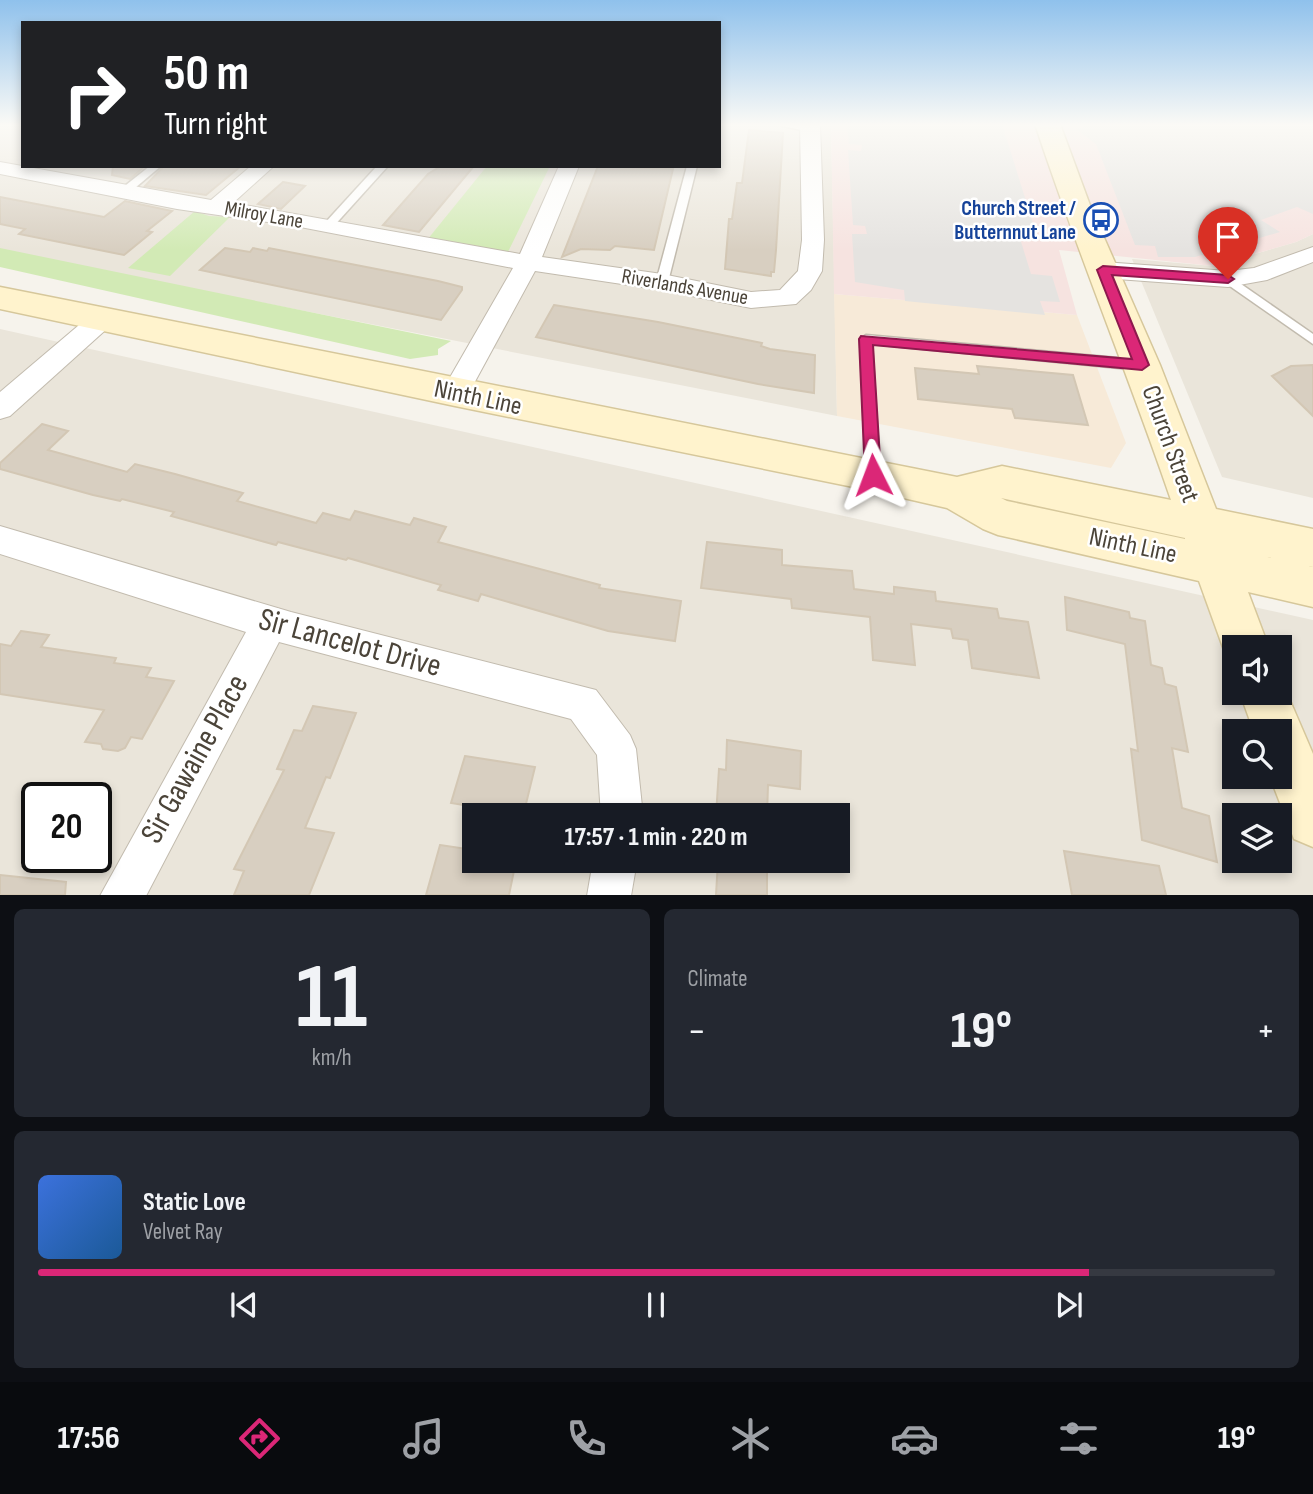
<!DOCTYPE html>
<html lang="en">
<head>
<meta charset="utf-8">
<style>
	:root { --surface:#171b24; --page:#242831; --text:#f1f3f6; --muted:#9ea1a6; --line:#363941; --accent:#db2777 }
	body { margin:0; font-family:"Sofia Sans Condensed",sans-serif; background:var(--page); color:var(--text); height:100vh; display:flex; flex-direction:column; font-size:26px; white-space:nowrap }
	* { box-sizing:border-box; margin:0 }
	p { font-size:23px; color:var(--muted) }
	.icon { flex:none; width:38px; height:38px; fill:none; stroke:currentColor; stroke-width:2; stroke-linecap:round; stroke-linejoin:round }
	.map { position:relative; height:895px; overflow:hidden }
	.details { display:flex; flex-direction:column; gap:14px; padding:14px; background:#0d0f14; flex:1 }
	.details>* { flex:none }
	.banner { position:absolute; left:21px; top:21px; width:700px; height:147px; border-radius:0px; box-shadow:0 4px 10px #0003; background:#202124; color:#fff; overflow:hidden }
	.tools { position:absolute; left:1222px; top:635px; display:grid; gap:14px }
	.tools a { display:grid; place-items:center; width:70px; height:70px; border-radius:0px; background:var(--surface); box-shadow:0 4px 10px #0003; font-size:35px }
	.speed { position:absolute; left:21px; top:782px; display:flex; gap:14px; font-size:35px; font-weight:700; text-align:center }
	.speed>* { display:grid; place-content:center; width:91px; height:91px; border-radius:50%; background:var(--surface); box-shadow:0 4px 10px #0003; line-height:1 }
	.speed .limit { border:4px solid #111; border-radius:10px; background:#fff; color:#111 }
	.pin { position:absolute; display:grid; place-items:center; width:60px; height:60px; color:#fff; margin:-72px -30px; border-radius:50% 50% 50% 0; rotate:-45deg; box-shadow:0 0 7px #0007 }
	.pin .icon { rotate:45deg }
	.me { position:absolute; width:77px; margin:-38px; rotate:357deg; stroke-linejoin:round; filter:drop-shadow(0 0 5px #0008) }
	.turn { display:flex; align-items:center; gap:24px; height:147px; padding:0 28px; font-size:32px }
	.turn .icon { width:91px; height:91px; stroke-width:2.5 }
	.turn b { display:block; font-size:49px; line-height:60px }
	.big { font-size:52px; font-weight:700; line-height:1.1 }
	.details .card { flex:1; display:flex; flex-direction:column; justify-content:center; gap:10px; min-width:0; padding:0 24px; border-radius:10px; background:var(--page) }
	.details .dial { align-items:center; gap:0 }
	.dial b { font-size:91px; line-height:1 }
	.song { display:flex; align-items:center; gap:21px }
	.cover { width:84px; height:84px; border-radius:10px; background:linear-gradient(135deg,hsl(220 70% 55%),hsl(210 70% 35%)) }
	.played { height:7px; border-radius:4px; background:linear-gradient(90deg,var(--accent) 85%,var(--line) 85%) }
	.keys { display:flex; justify-content:space-around; direction:ltr }
	.heat { display:flex; justify-content:space-between; align-items:center; font-size:38px; direction:ltr }
	.details .tiles { flex:1; display:grid; gap:14px; grid-template-columns:1fr 1fr }
	.card:last-child { grid-column:span 2 }
	.trip { position:absolute; left:462px; top:803px; width:388px; height:70px; border-radius:0px; background:var(--surface); box-shadow:0 4px 10px #0003; font-weight:700; line-height:70px; text-align:center }
	.tab-bar { display:flex; height:112px; justify-content:space-around; align-items:center; background:#090b0e; color:var(--muted) }
	.tab-bar .icon { width:49px; height:49px }
	.tab-bar .on { color:var(--accent) }
	.tab-bar b { font-size:32px; color:var(--text) }
	.map>svg:first-child { display:block }
	.residential { fill:#eae5da; fill-rule:evenodd }
	.commercial { fill:#f7ead8 }
	.medical { fill:#f6e3e0 }
	.green { fill:#d2eab5 }
	.parking { fill:#e5e3e0 }
	.building { fill:#d8cfc1; stroke:#d3c7b4; stroke-width:2 }
	.lines { fill:none; stroke-linecap:round; stroke-linejoin:round }
	.lane-casing { stroke:#c2bbae; stroke-width:3 }
	.street-casing { stroke:#c2bbae; stroke-width:2 }
	.secondary-casing { stroke:#d6c79b; stroke-width:3 }
	.lane { fill:#fff; fill-rule:evenodd }
	.street { fill:#fff; fill-rule:evenodd }
	.secondary { fill:#fff3cd; fill-rule:evenodd }
	.route { fill:#db2777; stroke:#8e194d; stroke-width:2 }
	.labels { text-anchor:middle; dominant-baseline:central; stroke-width:5; stroke-linejoin:round; paint-order:stroke }
	.far-transit-label { font-size:21px; font-weight:bold; fill:#164399; stroke:#fff; text-anchor:end }
	.far-street-label { font-size:21px; fill:#4b4439; stroke:#fff }
	.street-label { font-size:26px; fill:#4b4439; stroke:#fff }
	.near-street-label { font-size:32px; fill:#4b4439; stroke:#fff }
</style>
</head>
<body>
<div class="map">
<svg width="1313" height="896" viewBox="0 0 1313 896">
	<rect width="100%" height="100%" fill="#f6f3ec"/>
	<!-- residential -->
	<g class="residential">
		<polygon points="0,124 23,124 23,166 719,166 719,124 831,124 837,416 0,251"/>
		<polygon points="1313,234 1313,498 1222,477 1132,259 1213,266 1296,242"/>
		<path d="M0 329 1313 620V895L0 896ZM1234 648H1279V693H1234ZM1234 732H1279V777H1234ZM37 798H96V858H37ZM474 816H838V861H474ZM1234 816H1279V861H1234Z"/>
	</g>
	<!-- commercial -->
	<polygon class="commercial" points="834,294 1077,315 1126,443 1111,468 837,416"/>
	<!-- medical -->
	<polygon class="medical" points="831,124 1313,124 1313,234 1296,242 1213,266 1059,250 1077,315 834,294"/>
	<!-- green -->
	<g class="green">
		<polygon points="487,166 550,166 507,254 427,240"/>
		<polygon points="195,211 209,216 230,217 170,276 128,268"/>
		<polygon points="0,248 451,341 438,349 438,355 410,359 0,267"/>
	</g>
	<!-- parking -->
	<g class="parking">
		<polygon points="847,124 1002,124 1036,233 1018,232 1031,274 1052,276 1060,302 1040,301 1045,315 905,301 904,290 855,282 852,234 867,234 865,226 853,225 848,150 861,151 862,145 849,144"/>
		<polygon points="1091,124 1313,124 1313,214 1297,207 1261,220 1280,232 1195,257 1158,257 1155,246 1135,245 1096,144 1076,129"/>
	</g>
	<!-- building -->
	<g class="building">
		<polygon points="749,130 783,133 776,250 774,272 771,272 771,276 725,269 729,219 732,219 737,183 742,183"/>
		<polygon points="113,166 145,166 130,179 112,175"/>
		<polygon points="164,166 241,166 206,195 145,186"/>
		<polygon points="441,166 474,166 419,232 383,225 428,174"/>
		<polygon points="598,166 673,169 654,250 615,246 610,250 581,249 562,257"/>
		<polygon points="283,182 305,186 281,209 258,204"/>
		<polygon points="0,197 104,217 125,201 172,211 147,231 152,232 124,255 19,234 25,229 0,224"/>
		<polygon points="225,248 250,252 253,248 267,251 269,248 438,281 462,287 462,290 441,320 200,270"/>
		<polygon points="554,305 658,322 762,343 761,346 770,349 815,355 814,393 758,384 536,337"/>
		<polygon points="1313,365 1313,416 1272,376 1291,366"/>
		<polygon points="977,366 1073,375 1088,425 1015,418 1012,409 918,399 915,368 979,374"/>
		<polygon points="42,424 68,431 48,450 127,472 135,464 175,474 243,493 237,501 316,523 323,513 350,520 355,511 410,525 414,518 446,527 438,542 600,585 599,588 681,601 675,641 608,631 481,594 478,601 438,590 441,585 348,558 346,560 278,542 276,545 171,516 174,512 122,499 120,501 93,495 0,469 0,463"/>
		<polygon points="707,542 782,550 782,565 852,571 854,589 894,594 894,587 935,592 936,601 997,609 999,618 1028,622 1039,678 972,668 968,640 953,638 951,629 911,624 915,665 873,660 870,617 792,608 791,599 701,588"/>
		<polygon points="1065,597 1129,612 1130,618 1145,621 1151,665 1162,668 1165,684 1176,687 1188,752 1172,748 1182,808 1209,816 1217,862 1142,840 1131,749 1138,751 1125,644 1067,630"/>
		<polygon points="21,631 49,635 41,647 116,658 114,663 151,668 146,677 174,681 142,739 131,737 125,748 118,751 103,749 101,744 85,742 104,710 0,694 0,644 11,646"/>
		<polygon points="313,706 356,713 330,778 326,777 305,828 334,833 309,895 234,895 244,871 234,869 284,770 277,769 294,730 302,731"/>
		<polygon points="727,740 801,751 800,789 768,785 767,816 716,816 719,769 726,770"/>
		<polygon points="465,756 535,767 523,816 486,816 488,809 451,803"/>
		<polygon points="440,845 474,850 474,861 516,861 509,895 426,895"/>
		<polygon points="1064,851 1159,866 1166,895 1072,895"/>
		<polygon points="718,861 767,867 767,895 716,895"/>
		<polygon points="0,875 66,882 65,895 0,895"/>
	</g>
	<g class="lines">
		<!-- lane casing -->
		<g class="lane-casing">
			<g id="lane">
				<polygon points="774,124 798,124 815,129 810,132"/>
				<polygon points="150,166 161,166 129,193 121,193 121,189"/>
				<polygon points="377,166 388,166 332,228 324,228 324,224"/>
				<polygon points="687,166 697,166 668,282 662,286 656,282"/>
				<polygon points="1228,275 1313,334 1313,344 1224,282 1224,276"/>
				<polygon points="866,335 1140,360 1146,365 1140,370 872,344 880,475 878,479 868,479 866,475 860,339"/>
			</g>
		</g>
		<!-- street casing -->
		<g class="street-casing">
			<g id="street">
				<polygon points="800,124 820,124 824,240 822,271 811,290 796,304 751,308 662,290 535,271 465,400 455,403 445,400 441,393 513,268 295,226 177,209 0,174 0,162 211,200 251,166 274,166 233,203 520,254 559,166 579,166 542,257 662,274 751,292 780,290 798,271 802,240"/>
				<polygon points="1313,247 1313,262 1267,280 1228,287 1103,278 1095,275 1091,270 1095,265 1103,262 1228,271 1254,268"/>
				<polygon points="101,311 110,314 114,320 110,326 10,416 0,419 0,392 92,314"/>
				<polygon points="0,526 291,612 596,690 630,735 636,749 643,816 601,816 597,755 571,719 279,642 146,896 100,896 246,632 0,554"/>
				<polygon points="593,861 637,861 631,896 587,896"/>
			</g>
		</g>
		<!-- secondary casing -->
		<g class="secondary-casing">
			<g id="secondary">
				<path d="M1035 124H1060L1091 208 1160 365 1216 509 1313 529V567L1231 549 1313 567V607L1248 592 1269 648H1234V666L1229 664 1199 581 998 535 983 529 947 508 873 491 455 406 0 309V287L957 477 1002 466 1171 500C1128 374 1077 251 1035 124ZM1001 498 1185 538V539L1007 501Z"/>
				<polygon points="1279,675 1313,754 1313,847 1294,839 1270,777 1279,777 1279,732 1254,732 1240,693 1279,693"/>
			</g>
		</g>
		<!-- lane -->
		<use href="#lane" class="lane"/>
		<!-- street -->
		<use href="#street" class="street"/>
		<!-- secondary -->
		<use href="#secondary" class="secondary"/>
	</g>
	<!-- sky -->
	<linearGradient id="sky" x2="0" y2="1"><stop stop-color="#8fc1ec"/><stop offset="0.5" stop-color="#fbfaf6"/><stop offset="1" stop-color="#fbfaf6" stop-opacity="0"/></linearGradient>
	<rect width="1313" height="250" fill="url(#sky)"/>
	<!-- route -->
	<polygon class="route" points="1103,266 1228,275 1234,279 1228,283 1112,275 1149,365 1142,370 873,345 881,475 879,480 867,480 865,475 859,339 861,336 1132,359 1097,270"/>
	<!-- icons -->
	<defs>
		<g id="bus-ring" transform="scale(1.75)"><circle r="9.5" fill="#fff" stroke="#1a4fb4" stroke-width="1.5"/><path d="M-5-6H5V4H4V6H2V4H-2V6H-4V4H-5ZM-3.5-4V0h7V-4ZM-3.5 1.2v1.5H-2V1.2ZM2 1.2v1.5H3.5V1.2Z" fill="#1a4fb4"/></g>
	</defs>
	<g fill-rule="evenodd">
		<use href="#bus-ring" x="1101" y="220"/>
	</g>
	<g class="labels">
		<!-- far-transit labels -->
		<g class="far-transit-label">
			<text x="1076" y="208">Church Street /<tspan x="1076" dy="24">Butternnut Lane</tspan></text>
		</g>
		<!-- far-street labels -->
		<g class="far-street-label">
			<text transform="translate(264 215) rotate(10)">Milroy Lane</text>
			<text transform="translate(685 287) rotate(10)">Riverlands Avenue</text>
		</g>
		<!-- street labels -->
		<g class="street-label">
			<text transform="translate(478 398) rotate(12)">Ninth Line</text>
			<text transform="translate(1170 444) rotate(70)">Church Street</text>
			<text transform="translate(1133 546) rotate(12)">Ninth Line</text>
		</g>
		<!-- near-street labels -->
		<g class="near-street-label">
			<text transform="translate(350 643) rotate(15)">Sir Lancelot Drive</text>
			<text transform="translate(195 759) rotate(-61)">Sir Gawaine Place</text>
		</g>
	</g>
</svg>
<div class="tools">
<a><svg class="icon" aria-label="sound" viewBox="0 0 24 24"><path d="M4 9h4l5-4v14l-5-4H4zM17 9q2 3 0 6"/></svg></a>
<a><svg class="icon" aria-label="search" viewBox="0 0 24 24"><circle cx="10" cy="10" r="6"/><path d="M15 15l6 6"/></svg></a>
<a><svg class="icon" aria-label="layers" viewBox="0 0 24 24"><path d="M12 4l9 5-9 5-9-5zM3 14l9 5 9-5"/></svg></a>
</div>
<div class="speed"><div class="limit">20</div></div>
<div class="pin" style="left:1228px;top:279px;background:#d93025"><svg class="icon" aria-label="arrive" viewBox="0 0 24 24"><path d="M6 21V4h12l-3 4 3 4H6"/></svg></div>
<svg class="me" style="left:873px;top:475px" viewBox="-20 -20 40 40"><path d="M0-17L14 15 0 8-14 15z" fill="#db2777" stroke="#fff" stroke-width="4"/></svg>
<div class="trip">17:57 · 1 min · 220 m</div>
<div class="banner">
<div class="turn"><svg class="icon" aria-label="right" viewBox="0 0 24 24"><path d="M7 20v-9h11M14 6l5 5-5 5"/></svg><div><b>50 m</b>Turn right</div></div>
</div>
</div>
<section class="details">
<div class="tiles">
<div class="card dial"><b>11</b><p>km/h</p></div>
<div class="card"><p>Climate</p>
<div class="heat"><a>−</a><b class="big">19°</b><a>+</a></div>
</div>
<div class="card">
<div class="song"><i class="cover"></i><div><b>Static Love</b><p>Velvet Ray</p></div></div>
<div class="played"></div>
<div class="keys"><svg class="icon" aria-label="previous" viewBox="0 0 24 24"><path d="M18 5L8 12l10 7zM5 5v14"/></svg><svg class="icon" aria-label="pause" viewBox="0 0 24 24"><path d="M8 5v14M16 5v14"/></svg><svg class="icon" aria-label="next" viewBox="0 0 24 24"><path d="M6 5l10 7-10 7zM19 5v14"/></svg></div>
</div>
</div>
</section>
<nav class="tab-bar">
<b>17:56</b>
<svg class="icon on" aria-label="directions" viewBox="0 0 24 24"><path d="M12 3l9 9-9 9-9-9zM9 14v-3h6M13 9l2 2-2 2"/></svg>
<svg class="icon" aria-label="music" viewBox="0 0 24 24"><path d="M9 18V5l10-2v13"/><circle cx="6" cy="18" r="3"/><circle cx="16" cy="16" r="3"/></svg>
<svg class="icon" aria-label="phone" viewBox="0 0 24 24"><path d="M5 4h4l2 5-3 2q2 4 5 5l2-3 5 2v4C11 20 4 13 5 4z"/></svg>
<svg class="icon" aria-label="climate" viewBox="0 0 24 24"><path d="M12 3v18M4 7l16 10M4 17L20 7"/></svg>
<svg class="icon" aria-label="car" viewBox="0 0 24 24"><path d="M5 17H2v-5l4-1 3-4h7l3 4 3 1v5h-3M9 17h6M6 11h13"/><circle cx="7" cy="17" r="2"/><circle cx="17" cy="17" r="2"/></svg>
<svg class="icon" aria-label="filters" viewBox="0 0 24 24"><path d="M4 7h16M4 17h16"/><circle cx="9" cy="7" r="2"/><circle cx="15" cy="17" r="2"/></svg>
<b>19°</b>
</nav>
</body>
</html>
